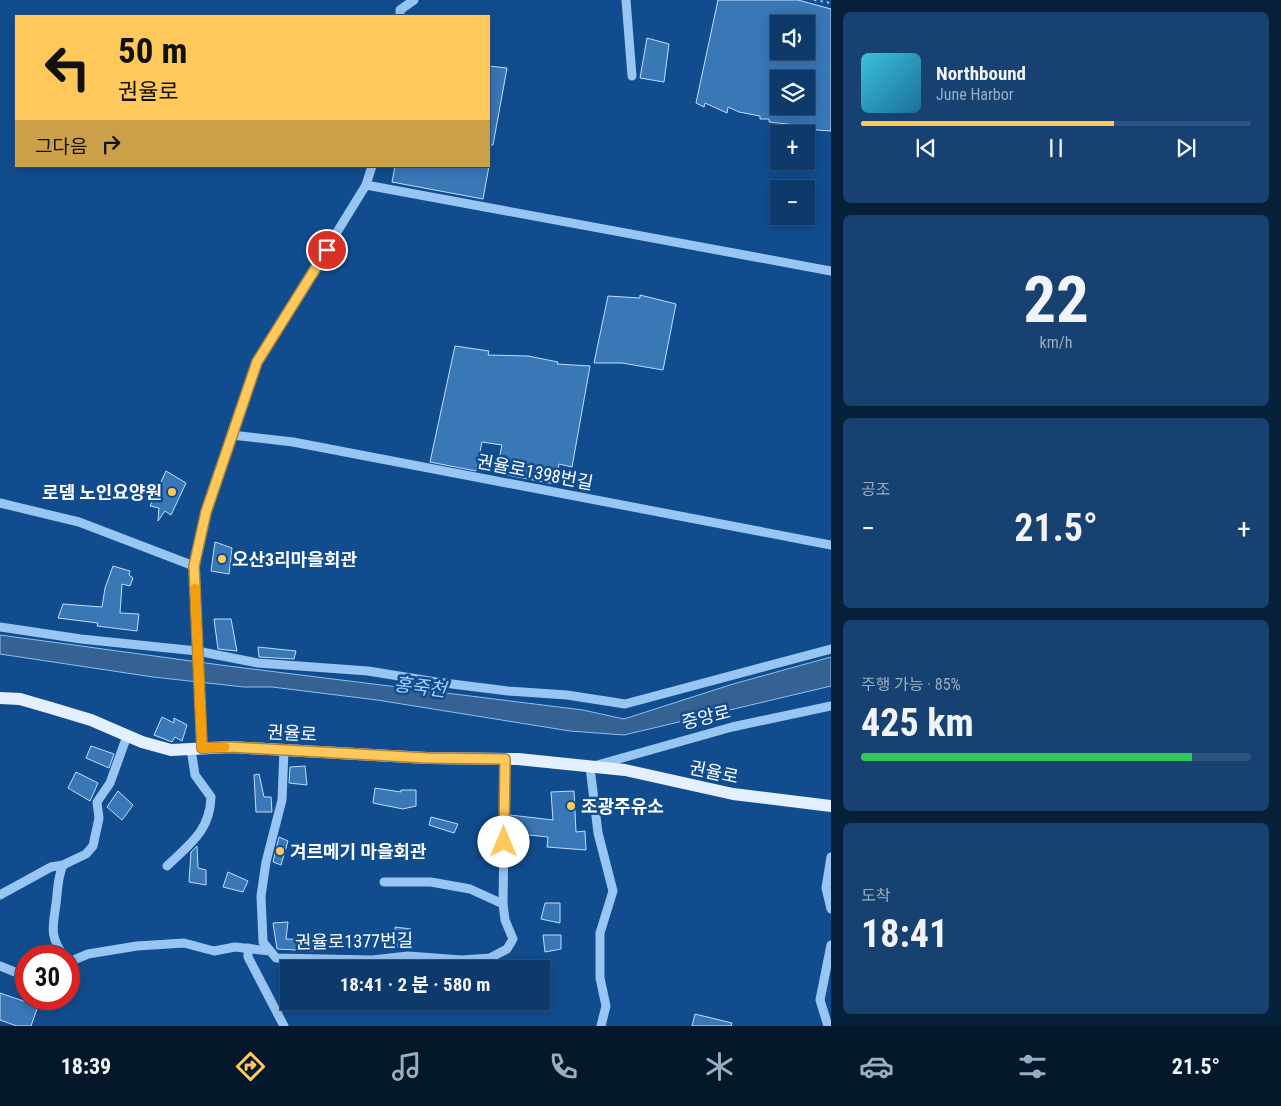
<!DOCTYPE html>
<html lang="ko">
<head>
<meta charset="utf-8">
<style>
	:root { --surface:#0d3a6a; --page:#164170; --text:#f1f3f6; --muted:#9aadc1; --line:#2d547e; --accent:#ffc85a }
	body { margin:0; font-family:"Roboto Condensed","Noto Sans KR",sans-serif; background:var(--page); color:var(--text); height:100vh; display:flex; flex-direction:column; font-size:19px; white-space:nowrap }
	* { box-sizing:border-box; margin:0 }
	p { font-size:16px; color:var(--muted) }
	.icon { flex:none; width:28px; height:28px; fill:none; stroke:currentColor; stroke-width:2; stroke-linecap:round; stroke-linejoin:round }
	.map { position:relative; flex:1; overflow:hidden }
	.drawer { display:flex; flex-direction:column; gap:12px; padding:12px; background:#07203a; width:450px }
	.drawer>* { flex:none }
	.banner { position:absolute; left:15px; top:15px; width:475px; height:152px; border-radius:0px; box-shadow:0 2px 12px #0003,0 0 0 1px var(--line); background:#ffc85a; color:#111; overflow:hidden }
	.buttons { position:absolute; left:770px; top:15px; display:grid; gap:10px }
	.buttons a { display:grid; place-items:center; width:45px; height:45px; border-radius:0px; background:var(--surface); box-shadow:0 2px 12px #0003,0 0 0 1px var(--line); font-size:25px }
	.speed { position:absolute; left:15px; top:945px; display:flex; gap:10px; font-size:25px; font-weight:700; text-align:center }
	.speed>* { display:grid; place-content:center; width:65px; height:65px; border-radius:50%; background:var(--surface); box-shadow:0 2px 12px #0003,0 0 0 1px var(--line); line-height:1 }
	.speed .limit { border:8px solid #d22; background:#fff; color:#111 }
	.pin { position:absolute; display:grid; place-items:center; width:42px; height:42px; color:#fff; margin:-21px; border:2px solid #fff; border-radius:50%; box-shadow:0 1px 5px #0007 }
	.me { position:absolute; width:55px; margin:-28px; rotate:0deg; stroke-linejoin:round; filter:drop-shadow(0 0 4px #0008) }
	.turn { display:flex; align-items:center; gap:18px; height:105px; padding:0 20px; font-size:22px }
	.turn .icon { width:65px; height:65px; stroke-width:2.5 }
	.turn b { display:block; font-size:35px; line-height:42px }
	.then { display:flex; align-items:center; height:48px; padding:0 20px; background:#0003; gap:10px; font-size:19px }
	.big { font-size:38px; font-weight:700; line-height:1.1 }
	.drawer .card { flex:1; display:flex; flex-direction:column; justify-content:center; gap:8px; min-width:0; padding:0 18px; border-radius:8px; background:var(--page) }
	.drawer .dial { align-items:center; gap:0 }
	.dial b { font-size:65px; line-height:1 }
	.song { display:flex; align-items:center; gap:15px }
	.cover { width:60px; height:60px; border-radius:8px; background:linear-gradient(135deg,hsl(190 70% 55%),hsl(200 70% 35%)) }
	.played { height:5px; border-radius:2px; background:linear-gradient(90deg,var(--accent) 65%,var(--line) 65%) }
	.keys { display:flex; justify-content:space-around; direction:ltr }
	.heat { display:flex; justify-content:space-between; align-items:center; font-size:28px; direction:ltr }
	.charge { height:8px; border-radius:4px; background:linear-gradient(90deg,#34c759 85%,var(--line) 0) }
	.trip { position:absolute; left:280px; top:960px; width:270px; height:50px; border-radius:0px; background:var(--surface); box-shadow:0 2px 12px #0003,0 0 0 1px var(--line); font-weight:700; line-height:50px; text-align:center }
	.dock { display:flex; height:80px; justify-content:space-around; align-items:center; background:#05172a; color:var(--muted) }
	.dock .icon { width:35px; height:35px }
	.dock .current { color:var(--accent) }
	.dock b { font-size:22px; color:var(--text) }
	main { display:flex; flex:1; min-height:0 }
	.map>svg:first-child { display:block }
	.water { fill:#356292; stroke:#8ac1f6 }
	.building { fill:#3977b7; stroke:#c0defd; fill-rule:evenodd }
	.lines { fill:none; stroke-linecap:round; stroke-linejoin:round }
	.path { stroke:#99c5f2; stroke-width:2; stroke-dasharray:2.5 4; stroke-linecap:butt }
	.minor { stroke:#99c5f2; stroke-width:9 }
	.major { stroke:#e4f0ff; stroke-width:12 }
	.route-casing { stroke:#a6823a; stroke-width:12 }
	.route { stroke:#ffc85a; stroke-width:9 }
	.slow { stroke:#f59e0b; stroke-width:9 }
	.poi-dot { fill:#ffc85a; stroke:#114d8e; stroke-width:2 }
	.labels { text-anchor:middle; dominant-baseline:central; stroke-width:5; stroke-linejoin:round; paint-order:stroke }
	.street-label { font-size:18px; fill:#fff; stroke:#114d8e }
	.poi-label { font-size:18px; font-weight:bold; fill:#fff; stroke:#114d8e; text-anchor:start }
	.water-label { font-size:19px; font-style:italic; fill:#a5cff9; stroke:#114d8e }
</style>
</head>
<body>
<main>
<div class="map">
<svg width="831" height="1026" viewBox="0 0 831 1026">
	<rect width="100%" height="100%" fill="#114d8e"/>
	<!-- water -->
	<polygon class="water" points="0,635 228,666 583,710 624,719 733,684 831,657 831,686 624,735 570,731 377,700 272,687 244,687 153,677 0,654"/>
	<!-- building -->
	<g class="building">
		<path d="M718 0H798L831 9V131L804 129 805 126 769 122V119H760V116L739 112 728 107 727 113 705 103 704 107 696 103ZM779 24H806V51H779ZM779 79H806V106H779Z"/>
		<polygon points="647,38 669,44 664,82 640,78"/>
		<polygon points="489,66 507,68 493,145 489,145"/>
		<polygon points="395,166 489,166 483,199 392,182"/>
		<polygon points="640,295 676,304 663,370 622,363 594,363 608,296 640,298"/>
		<polygon points="455,346 489,351 488,355 528,356 558,362 557,364 590,366 572,467 559,464 555,484 496,473 502,445 482,442 476,471 430,462"/>
		<polygon points="166,471 186,483 171,515 165,511 158,521 159,508 150,506"/>
		<polygon points="215,542 232,548 229,574 211,571"/>
		<polygon points="113,566 130,571 129,575 133,578 130,586 122,584 120,613 139,614 137,631 97,626 98,623 58,618 63,604 102,607 105,588"/>
		<polygon points="214,619 231,619 237,651 218,649"/>
		<polygon points="258,647 296,651 294,659 259,657"/>
		<polygon points="162,717 174,723 174,718 187,725 182,741 175,737 172,742 154,735"/>
		<polygon points="91,746 114,754 109,768 86,758"/>
		<polygon points="305,766 307,785 289,783 290,767"/>
		<polygon points="76,772 98,783 90,801 68,788"/>
		<polygon points="259,774 264,797 271,797 272,812 256,812 254,775"/>
		<polygon points="375,788 401,792 401,790 416,790 416,806 403,809 373,803"/>
		<polygon points="118,791 133,805 122,820 107,807"/>
		<polygon points="574,791 576,832 585,831 586,850 547,847 548,837 510,833 510,815 553,820 551,792"/>
		<polygon points="431,817 458,824 454,833 429,825"/>
		<polygon points="279,837 288,841 281,865 273,862"/>
		<polygon points="197,846 198,868 206,870 206,885 189,882 191,852"/>
		<polygon points="228,872 248,881 243,892 223,887"/>
		<polygon points="545,903 560,903 560,923 541,919"/>
		<polygon points="288,922 286,939 318,940 316,951 277,949 273,923"/>
		<polygon points="395,927 411,929 412,947 395,946"/>
		<polygon points="543,935 561,935 561,949 545,952"/>
		<polygon points="0,993 38,1006 31,1026 17,1026 0,1020"/>
		<polygon points="695,1014 732,1023 731,1026 692,1026"/>
	</g>
	<g class="lines">
		<!-- path -->
		<polyline class="path" points="814,0 831,3"/>
		<!-- minor -->
		<g class="minor">
			<polyline points="626,0 632,76"/>
			<polyline points="400,16 400,10 414,0"/>
			<polyline points="366,185 831,271"/>
			<polyline points="232,435 293,442 831,545"/>
			<polyline points="0,503 79,522 194,566"/>
			<polyline points="0,627 81,639 197,651 258,663 368,671 436,682 508,691 567,695 625,704 831,649"/>
			<polyline points="202,748 194,566 206,512 257,362 366,185 372,166"/>
			<polyline points="284,750 282,800 266,862 261,896 263,942 276,958 372,960 408,956 462,960 490,958 507,949 513,939 505,920 503,904 505,759"/>
			<polyline points="831,857 826,888 831,909"/>
			<path d="M63 865C57 879 58 890 56 904 53 926 49 936 64 956"/>
			<path d="M167 866C190 844 210 831 211 797L195 775 191 749"/>
			<polyline points="384,882 431,882 470,889 503,904"/>
			<polyline points="0,895 51,867 63,865 86,854 93,846 99,818 97,802 110,783 127,736"/>
			<polyline points="248,948 248,957 284,1026"/>
			<polyline points="69,962 88,954 137,946 184,943 214,951 235,947 270,951"/>
			<polyline points="0,966 15,972 26,972"/>
			<polyline points="601,1026 606,1006 600,978 600,933 613,891 598,833 590,767 732,727 831,706"/>
			<polyline points="828,1026 820,1000 831,945"/>
		</g>
		<!-- major -->
		<polyline class="major" points="0,698 20,699 51,708 91,720 142,742 171,750 231,747 427,758 518,759 625,770 733,794 831,806"/>
	</g>
	<g class="lines">
		<!-- route casing -->
		<g class="route-casing">
			<polyline id="route" points="327,250 257,362 206,512 194,566 202,748 231,747 427,758 505,759 504,842"/>
		</g>
		<!-- route -->
		<use href="#route" class="route"/>
		<!-- slow -->
		<polyline class="slow" points="195,588 202,748 225,747"/>
	</g>
	<!-- markers -->
	<g class="poi-dot">
		<circle cx="172" cy="492" r="5"/>
		<circle cx="222" cy="559" r="5"/>
		<circle cx="571" cy="806" r="5"/>
		<circle cx="280" cy="851" r="5"/>
	</g>
	<g class="labels">
		<!-- street labels -->
		<g class="street-label">
			<text transform="translate(535 472) rotate(11)">권율로1398번길</text>
			<text transform="translate(706 717) rotate(-14)">중앙로</text>
			<text transform="translate(292 733) rotate(3)">권율로</text>
			<text transform="translate(714 772) rotate(12)">권율로</text>
			<text transform="translate(354 941) rotate(-1)">권율로1377번길</text>
		</g>
		<!-- poi labels -->
		<g class="poi-label">
			<text x="162" y="492" text-anchor="end">로뎀 노인요양원</text>
			<text x="232" y="559">오산3리마을회관</text>
			<text x="581" y="806">조광주유소</text>
			<text x="290" y="851">겨르메기 마을회관</text>
		</g>
		<!-- water labels -->
		<g class="water-label">
			<text transform="translate(420 687) rotate(7)">홍죽천</text>
		</g>
	</g>
</svg>
<div class="buttons">
<a><svg class="icon" aria-label="sound" viewBox="0 0 24 24"><path d="M4 9h4l5-4v14l-5-4H4zM17 9q2 3 0 6"/></svg></a>
<a><svg class="icon" aria-label="layers" viewBox="0 0 24 24"><path d="M12 4l9 5-9 5-9-5zM3 14l9 5 9-5"/></svg></a>
<a>+</a>
<a>−</a>
</div>
<div class="speed"><div class="limit">30</div></div>
<div class="pin" style="left:327px;top:250px;background:#d93025"><svg class="icon" aria-label="arrive" viewBox="0 0 24 24"><path d="M6 21V4h12l-3 4 3 4H6"/></svg></div>
<svg class="me" style="left:504px;top:842px" viewBox="-20 -20 40 40"><circle r="19" fill="#fff"/><path d="M0-13L10 11 0 6-10 11z" fill="#ffc85a"/></svg>
<div class="trip">18:41 · 2 분 · 580 m</div>
<div class="banner">
<div class="turn"><svg class="icon" aria-label="left" viewBox="0 0 24 24"><path d="M17 20v-9H6M10 6l-5 5 5 5"/></svg><div><b>50 m</b>권율로</div></div>
<div class="then">그다음<svg class="icon" aria-label="right" viewBox="0 0 24 24"><path d="M7 20v-9h11M14 6l5 5-5 5"/></svg></div>
</div>
</div>
<section class="drawer">
<div class="card">
<div class="song"><i class="cover"></i><div><b>Northbound</b><p>June Harbor</p></div></div>
<div class="played"></div>
<div class="keys"><svg class="icon" aria-label="previous" viewBox="0 0 24 24"><path d="M18 5L8 12l10 7zM5 5v14"/></svg><svg class="icon" aria-label="pause" viewBox="0 0 24 24"><path d="M8 5v14M16 5v14"/></svg><svg class="icon" aria-label="next" viewBox="0 0 24 24"><path d="M6 5l10 7-10 7zM19 5v14"/></svg></div>
</div>
<div class="card dial"><b>22</b><p>km/h</p></div>
<div class="card"><p>공조</p>
<div class="heat"><a>−</a><b class="big">21.5°</b><a>+</a></div>
</div>
<div class="card"><p>주행 가능 · 85%</p><b class="big">425 km</b><div class="charge"></div></div>
<div class="card"><p>도착</p><b class="big">18:41</b></div>
</section>
</main>
<nav class="dock">
<b>18:39</b>
<svg class="icon current" aria-label="directions" viewBox="0 0 24 24"><path d="M12 3l9 9-9 9-9-9zM9 14v-3h6M13 9l2 2-2 2"/></svg>
<svg class="icon" aria-label="music" viewBox="0 0 24 24"><path d="M9 18V5l10-2v13"/><circle cx="6" cy="18" r="3"/><circle cx="16" cy="16" r="3"/></svg>
<svg class="icon" aria-label="phone" viewBox="0 0 24 24"><path d="M5 4h4l2 5-3 2q2 4 5 5l2-3 5 2v4C11 20 4 13 5 4z"/></svg>
<svg class="icon" aria-label="climate" viewBox="0 0 24 24"><path d="M12 3v18M4 7l16 10M4 17L20 7"/></svg>
<svg class="icon" aria-label="car" viewBox="0 0 24 24"><path d="M5 17H2v-5l4-1 3-4h7l3 4 3 1v5h-3M9 17h6M6 11h13"/><circle cx="7" cy="17" r="2"/><circle cx="17" cy="17" r="2"/></svg>
<svg class="icon" aria-label="filters" viewBox="0 0 24 24"><path d="M4 7h16M4 17h16"/><circle cx="9" cy="7" r="2"/><circle cx="15" cy="17" r="2"/></svg>
<b>21.5°</b>
</nav>
</body>
</html>
